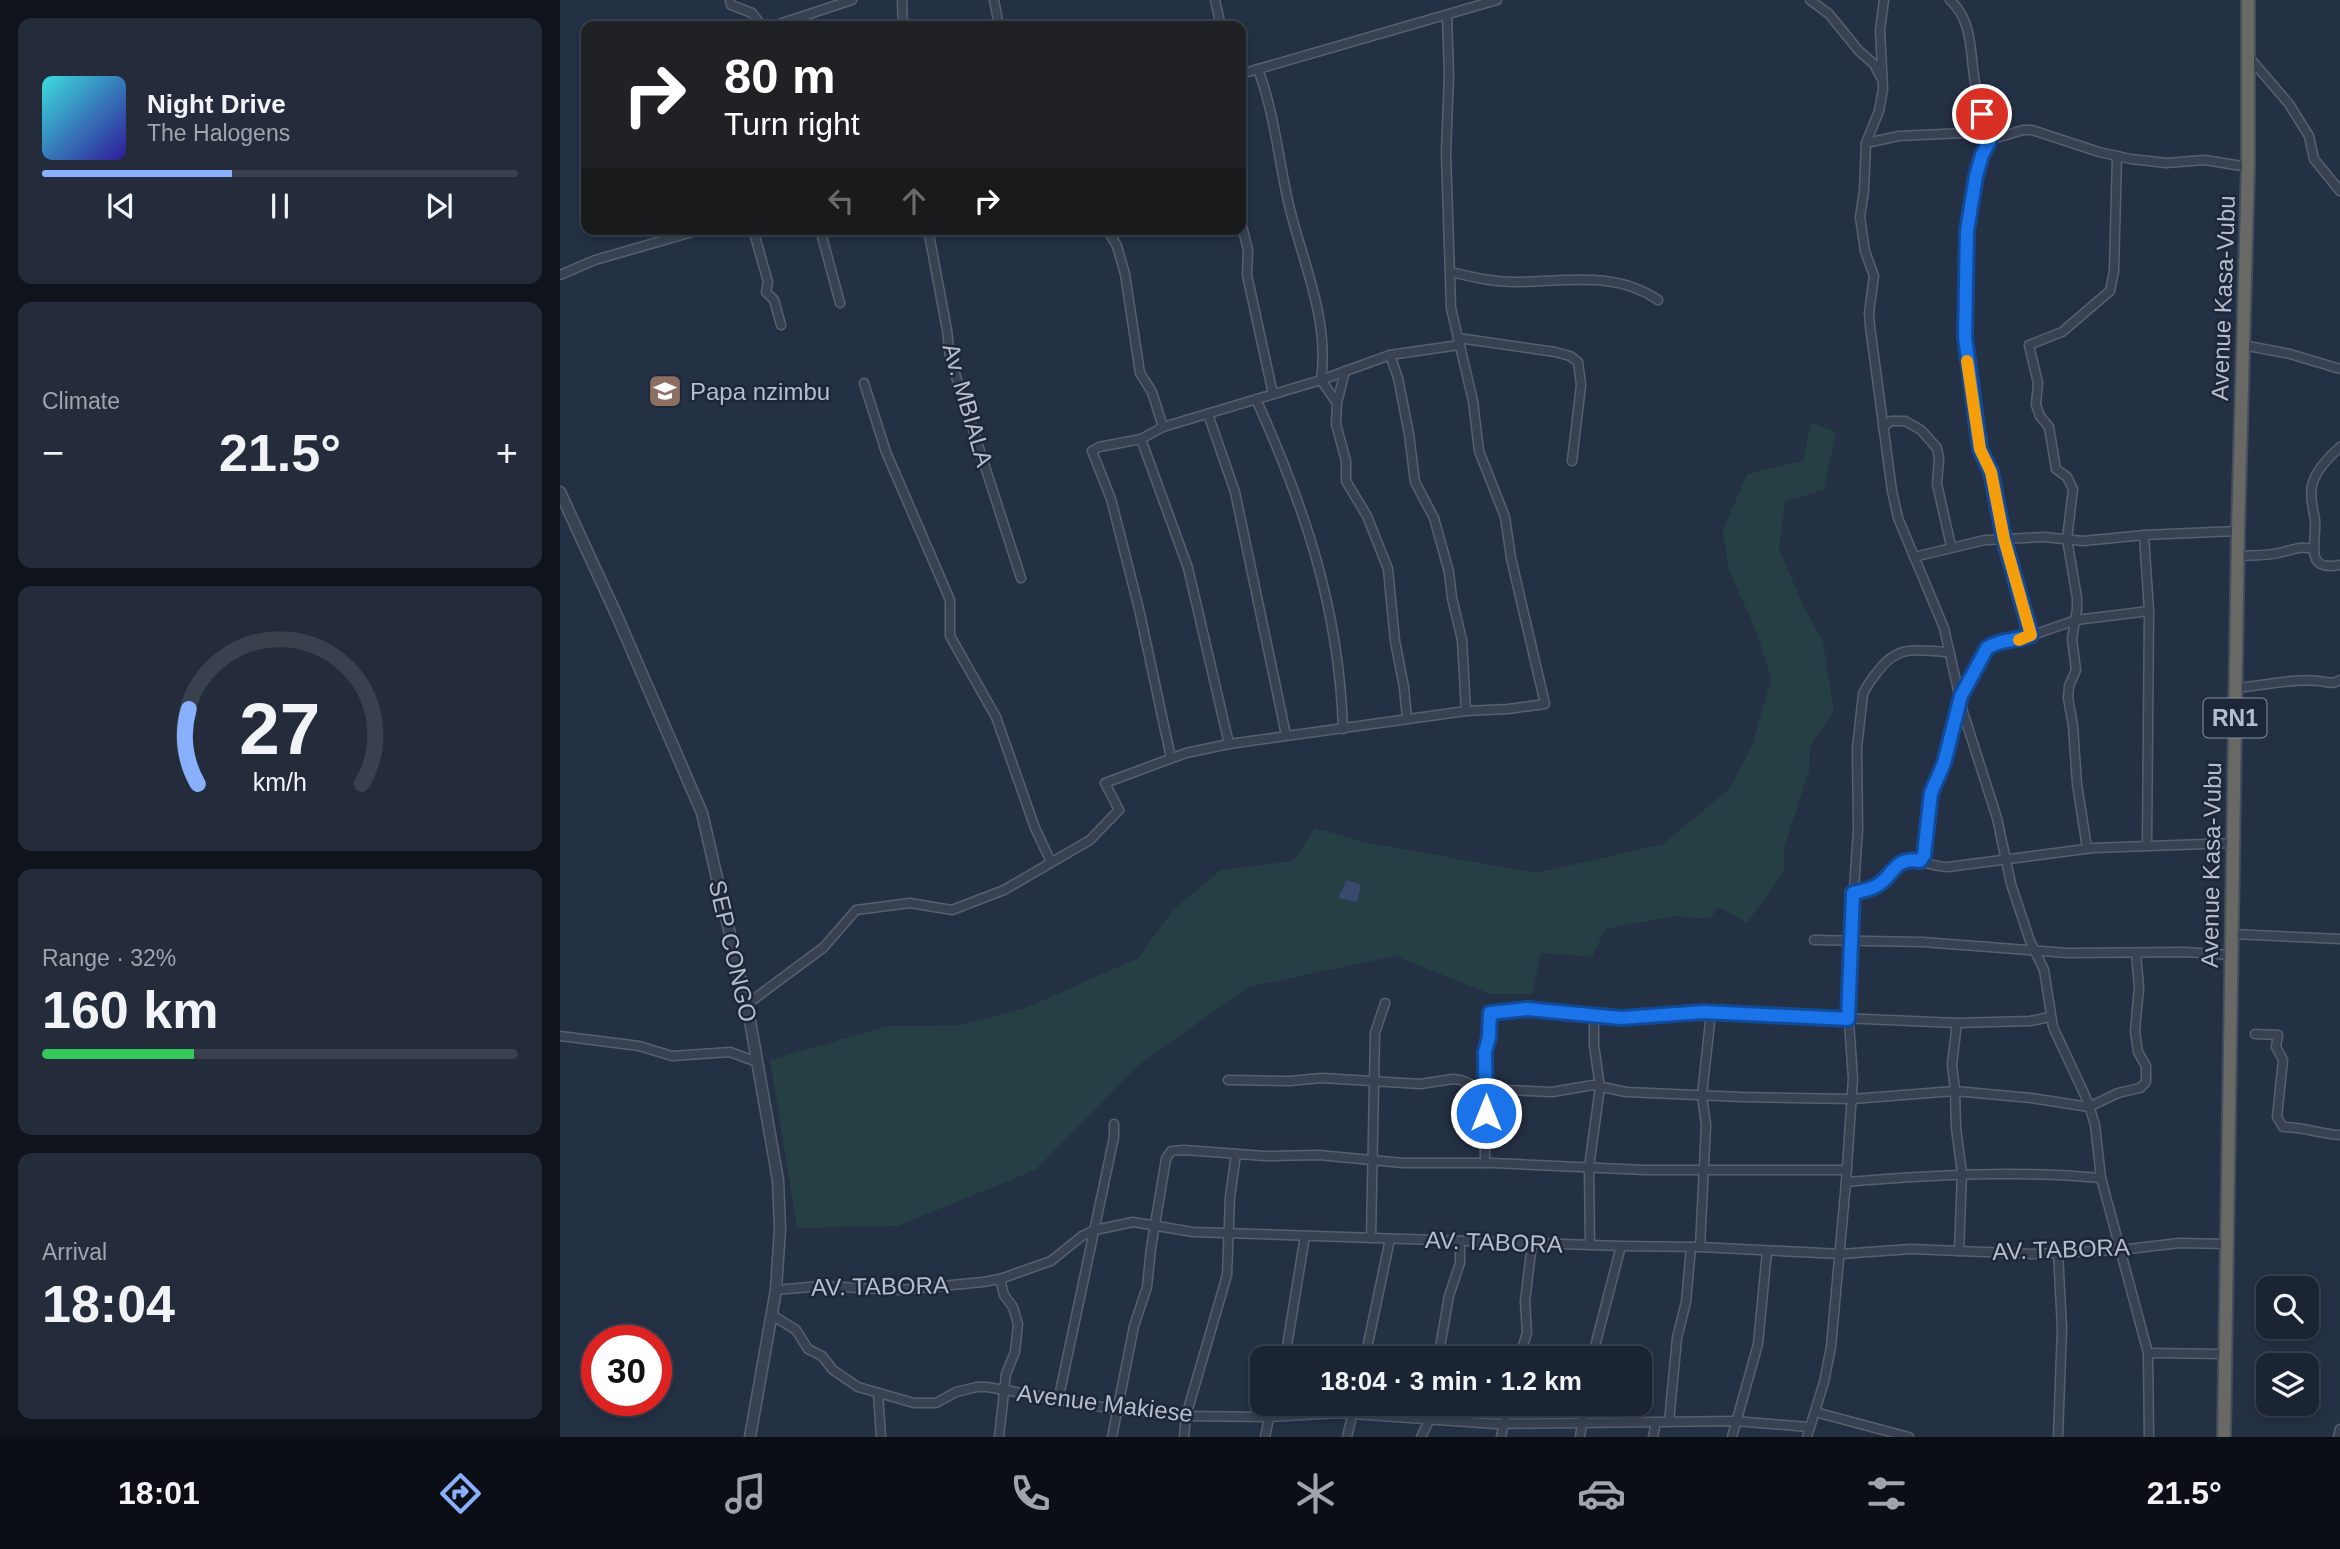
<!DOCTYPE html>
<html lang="en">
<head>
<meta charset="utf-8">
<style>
	:root { --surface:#1b2433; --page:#242c3b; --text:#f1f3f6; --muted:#a0a4ac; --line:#39414e; --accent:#89afff }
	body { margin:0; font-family:Arial,sans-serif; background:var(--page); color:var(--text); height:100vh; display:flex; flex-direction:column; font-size:26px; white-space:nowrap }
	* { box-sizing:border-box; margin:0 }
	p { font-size:23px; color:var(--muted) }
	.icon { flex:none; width:38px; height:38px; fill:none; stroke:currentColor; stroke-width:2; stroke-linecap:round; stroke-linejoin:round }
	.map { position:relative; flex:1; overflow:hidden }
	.sheet { display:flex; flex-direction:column; gap:18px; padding:18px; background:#0f141c; width:560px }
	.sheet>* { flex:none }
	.top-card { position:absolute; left:21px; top:21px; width:665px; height:214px; border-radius:14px; box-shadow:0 4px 10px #0003,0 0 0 2px var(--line); background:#202124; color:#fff; overflow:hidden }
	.buttons { position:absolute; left:1696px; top:1276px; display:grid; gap:14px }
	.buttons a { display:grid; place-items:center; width:63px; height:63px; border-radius:14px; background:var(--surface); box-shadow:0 4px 10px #0003,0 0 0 2px var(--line); font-size:35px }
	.speed { position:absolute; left:21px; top:1325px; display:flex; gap:14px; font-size:35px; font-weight:700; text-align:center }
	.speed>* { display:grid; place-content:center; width:91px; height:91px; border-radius:50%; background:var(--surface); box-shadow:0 4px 10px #0003,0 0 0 2px var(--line); line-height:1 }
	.speed .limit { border:10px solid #d22; background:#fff; color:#111 }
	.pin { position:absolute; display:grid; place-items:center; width:60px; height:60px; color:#fff; margin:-30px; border:4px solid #fff; border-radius:50%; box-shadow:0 2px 7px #0007 }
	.me { position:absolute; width:77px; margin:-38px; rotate:0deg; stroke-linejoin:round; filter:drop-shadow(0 0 5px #0008) }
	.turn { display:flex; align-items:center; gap:24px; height:147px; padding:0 28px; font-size:32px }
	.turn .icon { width:91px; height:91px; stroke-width:2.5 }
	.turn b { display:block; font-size:49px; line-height:60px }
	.lanes { display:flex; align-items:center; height:66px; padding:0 28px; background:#0003; justify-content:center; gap:35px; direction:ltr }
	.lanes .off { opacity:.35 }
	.big { font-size:52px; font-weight:700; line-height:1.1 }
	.sheet .tile { flex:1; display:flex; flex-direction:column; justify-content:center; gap:10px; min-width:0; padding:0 24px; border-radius:14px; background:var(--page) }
	.sheet .dial { align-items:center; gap:0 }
	.dial svg { height:182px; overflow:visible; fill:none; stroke:var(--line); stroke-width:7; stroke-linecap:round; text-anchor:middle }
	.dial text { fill:var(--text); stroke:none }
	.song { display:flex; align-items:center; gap:21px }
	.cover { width:84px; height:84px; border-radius:10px; background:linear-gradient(135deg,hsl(180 70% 55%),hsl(250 70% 35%)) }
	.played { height:7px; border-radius:4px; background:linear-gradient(90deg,var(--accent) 40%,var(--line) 40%) }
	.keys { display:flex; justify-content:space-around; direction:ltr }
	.heat { display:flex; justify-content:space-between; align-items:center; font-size:38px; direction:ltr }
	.charge { height:10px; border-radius:5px; background:linear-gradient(90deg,#34c759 32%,var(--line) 0) }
	.trip { position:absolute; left:690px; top:1346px; width:402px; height:70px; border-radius:14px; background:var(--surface); box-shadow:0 4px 10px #0003,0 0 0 2px var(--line); font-weight:700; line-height:70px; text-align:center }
	.menu { display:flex; height:112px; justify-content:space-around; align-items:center; background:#0b0e14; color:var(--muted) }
	.menu .icon { width:49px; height:49px }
	.menu .selected { color:var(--accent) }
	.menu b { font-size:32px; color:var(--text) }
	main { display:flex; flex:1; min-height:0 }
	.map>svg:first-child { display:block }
	.green { fill:#263f45 }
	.water { fill:#37496c }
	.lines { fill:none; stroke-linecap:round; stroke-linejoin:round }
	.minor-casing { stroke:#576071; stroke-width:11 }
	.tertiary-casing { stroke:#576071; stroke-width:13 }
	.trunk-casing { stroke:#444d5e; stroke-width:16 }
	.minor { stroke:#394253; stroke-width:8 }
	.tertiary { stroke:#394253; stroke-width:10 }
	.trunk { stroke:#686864; stroke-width:12 }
	.route-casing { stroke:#114b97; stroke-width:18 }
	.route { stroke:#1a73e8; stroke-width:12 }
	.slow { stroke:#f59e0b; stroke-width:12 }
	.labels { text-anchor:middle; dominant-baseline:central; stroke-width:5; stroke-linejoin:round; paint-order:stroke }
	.shield { fill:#1d2739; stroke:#8890a1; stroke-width:2 }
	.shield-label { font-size:23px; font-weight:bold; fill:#b6bdcd }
	.street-label { font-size:24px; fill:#b6bdcd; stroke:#1d2739 }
	.poi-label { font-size:24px; fill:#b6bdcd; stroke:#1d2739; text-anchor:start }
</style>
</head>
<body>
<main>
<section class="sheet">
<div class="tile">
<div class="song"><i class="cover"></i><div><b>Night Drive</b><p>The Halogens</p></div></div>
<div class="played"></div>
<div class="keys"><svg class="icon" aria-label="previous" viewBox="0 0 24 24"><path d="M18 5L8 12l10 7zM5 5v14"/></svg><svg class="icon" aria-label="pause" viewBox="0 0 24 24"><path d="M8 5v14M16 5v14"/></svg><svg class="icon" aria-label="next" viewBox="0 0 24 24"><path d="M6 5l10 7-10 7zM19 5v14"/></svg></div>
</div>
<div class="tile"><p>Climate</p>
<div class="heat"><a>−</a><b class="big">21.5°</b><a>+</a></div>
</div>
<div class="tile dial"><svg viewBox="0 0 100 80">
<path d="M14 69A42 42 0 1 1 86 69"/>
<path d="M14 69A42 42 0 0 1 10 36" stroke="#89afff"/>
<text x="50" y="56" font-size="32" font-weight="700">27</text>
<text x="50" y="72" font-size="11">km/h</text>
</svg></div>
<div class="tile"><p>Range · 32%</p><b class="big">160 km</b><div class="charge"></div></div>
<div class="tile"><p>Arrival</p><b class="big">18:04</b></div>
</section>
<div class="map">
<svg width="1780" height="1437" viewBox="0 0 1780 1437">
	<rect width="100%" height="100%" fill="#243044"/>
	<!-- green -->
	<polygon class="green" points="1251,422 1276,432 1264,490 1225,501 1219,549 1243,605 1263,642 1274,712 1250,746 1249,771 1224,848 1224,872 1187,923 1158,907 1150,919 1115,916 1045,929 1032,957 981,953 972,994 930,994 835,956 689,987 581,1063 475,1170 337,1226 237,1228 210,1060 328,1026 402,1025 468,1007 578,958 613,910 661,870 733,861 755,828 809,843 976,873 1103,844 1170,788 1192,746 1211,679 1197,633 1168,568 1163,530 1187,474 1243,461"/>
	<!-- water -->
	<polygon class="water" points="787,880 801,885 797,902 778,898"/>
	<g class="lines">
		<!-- minor casing -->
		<g class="minor-casing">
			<g id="minor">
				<polyline points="170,0 171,5 192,13 202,26"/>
				<polyline points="342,0 343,26"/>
				<polyline points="434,0 439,26"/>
				<polyline points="655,0 661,26"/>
				<polyline points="1250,0 1269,14 1299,51 1314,64 1320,76"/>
				<polyline points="1324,0 1320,30 1323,89 1319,111 1306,143 1304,191 1300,217 1305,251 1314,276 1309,313 1310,326 1332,491 1338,518 1384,628 1403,712 1437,818 1451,884 1470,941 1484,970 1493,1027 1528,1102 1535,1125 1541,1178 1588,1353 1589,1437"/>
				<path d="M1390 0C1412 20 1410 49 1414 76 1417 98 1422 120 1430 140"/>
				<polyline points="213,26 292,0"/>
				<polyline points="1688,56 1729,104 1749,136 1754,159 1780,191"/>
				<path d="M698 69C714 112 718 156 728 201 741 259 770 318 761 380L777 403 776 424 786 461V481L807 516 828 569 835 641 844 687 847 719"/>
				<polyline points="681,74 937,0"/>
				<polyline points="1306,143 1339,136 1426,132"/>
				<polyline points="681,222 688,250 687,275 713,394"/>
				<polyline points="193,229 208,282 206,292 214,300 221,325"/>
				<polyline points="260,229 280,303"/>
				<polyline points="368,229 387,330 390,358 461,578"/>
				<polyline points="547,229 557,246 565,274 580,373 592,392 603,427"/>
				<path d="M891 272C912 277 933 282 955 282 1004 282 1055 270 1098 300"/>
				<polyline points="0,275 35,260 143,229"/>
				<polyline points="898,338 995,352 1010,356 1018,362 1021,385 1012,461"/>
				<polyline points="1683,345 1730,354 1780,369"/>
				<polyline points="830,355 838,378 849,434 855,482 874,518 889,572 892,598 902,640 906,711"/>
				<polyline points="304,383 326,452 390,600 390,636 436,717 475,828 491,862"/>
				<path d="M696 399C745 508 779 608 783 729"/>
				<polyline points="777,403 785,371"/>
				<polyline points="648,414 675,492 726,735"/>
				<polyline points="1323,427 1331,421 1345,421 1361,430 1377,448 1379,458 1377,484 1391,546"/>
				<polyline points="581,439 628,568 669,744"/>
				<path d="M1780 447C1770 456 1757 469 1753 482 1749 494 1753 508 1755 520 1757 543 1743 572 1780 565"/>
				<polyline points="1584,535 1589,611 1587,845"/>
				<path d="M1677 556C1690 555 1706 556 1718 553 1730 551 1741 545 1753 549"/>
				<polyline points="1354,557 1425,540 1484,537 1523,541 1584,535 1678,531"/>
				<polyline points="1471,635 1444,539 1431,472 1420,449 1405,337 1407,231 1416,176 1422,155 1430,140 1463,130 1472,130 1539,152 1571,159 1606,163 1645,160 1688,167"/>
				<path d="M1675 688C1701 686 1734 678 1759 681 1768 682 1772 685 1780 680"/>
				<polyline points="611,758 579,609 551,499 532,451 539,447 581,439 603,427 761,380 830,355 899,345"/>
				<polyline points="1527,848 1517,784 1513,726 1508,698 1509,686 1516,670 1512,639 1517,609 1517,598 1507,539 1513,489 1507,477 1496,469 1489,427 1480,416 1476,405 1478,383 1469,345 1502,332 1550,291 1554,271 1557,156"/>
				<polyline points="1360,861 1364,855 1371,793 1383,763 1401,696 1427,647 1432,644 1461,639 1516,620 1589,611"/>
				<path d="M1293 893C1300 891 1308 890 1315 887 1329 881 1333 864 1350 861 1360 859 1373 867 1388 867L1533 848 1673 843"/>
				<polyline points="1671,934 1780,939"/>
				<polyline points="1254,940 1363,942 1507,953 1625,952 1671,955"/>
				<polyline points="186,1005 264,947 296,910 350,903 392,910 444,890 530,840 559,810 545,783 626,753 669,744 906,711 948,709 985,704 951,558 945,517 919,451 913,401 891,308 886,153 889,75 887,15"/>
				<polyline points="1397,1023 1392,1064 1395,1091 1396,1128 1402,1173 1399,1251"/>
				<path d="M1695 1034 1718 1035 1716 1047 1723 1060 1717 1117 1723 1127C1744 1127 1760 1134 1780 1135"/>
				<polyline points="0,1036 79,1046 112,1056 170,1052 197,1062"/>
				<polyline points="668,1080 729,1081 762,1078 860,1084 893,1079 901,1080 915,1086 949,1090 992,1092 1033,1085 1066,1092 1182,1097 1292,1099 1395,1091 1471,1098 1529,1107 1558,1093 1580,1088 1586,1082 1586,1066 1578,1052 1575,1031 1579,987 1576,953"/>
				<polyline points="925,1163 925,1052 929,1037 930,1013 967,1009 1061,1019 1144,1012 1397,1023 1470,1021 1490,1017"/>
				<path d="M1286 1182C1372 1175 1456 1170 1541 1178"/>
				<polyline points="811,1238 815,1033 825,1003"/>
				<polyline points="1030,1245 1029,1167 1040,1087 1034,1045 1034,1016"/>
				<polyline points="1140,1247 1146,1125 1142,1095 1151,1013"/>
				<polyline points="216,1290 261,1286 340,1290 423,1282 440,1279 491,1261 522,1236 535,1230 573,1222 633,1232 1061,1246 1140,1247 1281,1254 1351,1249 1473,1254 1560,1250 1619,1243 1668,1244"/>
				<polyline points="212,1315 236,1330 248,1349 262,1356 273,1370 298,1387 354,1403 376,1403 396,1392 417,1387 427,1387 559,1410 626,1416 708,1417 778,1413 935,1424 1175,1421 1249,1427"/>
				<polyline points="1588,1353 1665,1354"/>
				<polyline points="725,1358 745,1236"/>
				<polyline points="805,1358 830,1239"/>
				<polyline points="878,1358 889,1296 900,1263 900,1241"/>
				<polyline points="959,1358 967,1333 965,1301 972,1244"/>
				<polyline points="1032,1358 1061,1246"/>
				<polyline points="318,1393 321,1437"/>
				<polyline points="498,1401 554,1137 554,1124"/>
				<polyline points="1255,1412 1349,1437"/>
				<polyline points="1109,1422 1117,1338 1126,1302 1131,1247"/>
				<polyline points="439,1437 446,1374 455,1352 458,1324 453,1307 444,1295 440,1279"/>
				<polyline points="552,1437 574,1326 587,1287 591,1248 606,1159 611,1151 624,1150 705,1156 759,1155 843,1163 933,1163 1085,1170 1287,1170"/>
				<polyline points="624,1437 626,1416 667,1275 670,1197 676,1154"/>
				<polyline points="705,1437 712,1404"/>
				<polyline points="787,1437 795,1404"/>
				<polyline points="861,1437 870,1419 873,1404"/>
				<polyline points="941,1437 948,1404"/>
				<polyline points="1020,1437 1025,1404"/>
				<polyline points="1093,1437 1096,1422"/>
				<polyline points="1172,1437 1198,1344 1207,1251"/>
				<path d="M1247 1437 1264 1382 1271 1347 1286 1182 1293 1078 1287 995 1298 829 1297 748 1303 694C1307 685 1312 679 1318 671 1339 643 1357 651 1389 652"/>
				<polyline points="1498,1437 1502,1328 1498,1253"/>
				<polyline points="1778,1437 1780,1429"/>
			</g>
		</g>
		<!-- tertiary casing -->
		<g class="tertiary-casing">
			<polyline id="tertiary" points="0,492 57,616 142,813 190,1021 218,1180 220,1228 216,1290 190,1437"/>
		</g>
		<!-- trunk casing -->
		<g class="trunk-casing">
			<polyline id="trunk" points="1664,1437 1678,531 1688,167 1688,0"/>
		</g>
		<!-- minor -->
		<use href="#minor" class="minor"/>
		<!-- tertiary -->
		<use href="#tertiary" class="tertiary"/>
		<!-- trunk -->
		<use href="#trunk" class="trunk"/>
	</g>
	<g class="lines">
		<!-- route casing -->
		<g class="route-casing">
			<path id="route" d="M926 1113 925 1052 929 1037 930 1013 967 1009 1061 1018 1144 1012 1288 1019 1293 893C1300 891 1310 890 1316 886 1333 878 1333 856 1360 861L1364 855 1371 793 1384 763 1401 696 1427 648C1440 639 1457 641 1471 635L1444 539 1431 472 1420 449 1405 337 1407 231 1416 176 1422 155 1430 140 1422 114"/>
		</g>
		<!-- route -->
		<use href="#route" class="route"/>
		<!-- slow -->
		<polyline class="slow" points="1407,361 1420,449 1431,472 1444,539 1471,635 1459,640"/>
	</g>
	<!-- icons -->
	<defs>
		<g id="school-square" transform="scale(1.75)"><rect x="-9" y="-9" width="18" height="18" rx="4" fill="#8d6e63" stroke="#1d2739"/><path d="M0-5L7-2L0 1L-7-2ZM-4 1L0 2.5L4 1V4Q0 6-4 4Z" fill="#fff"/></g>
	</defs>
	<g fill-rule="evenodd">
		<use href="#school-square" x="105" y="391"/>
	</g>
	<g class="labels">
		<!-- shield labels -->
		<rect class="shield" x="1643.5" y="698.5" width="63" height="39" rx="5"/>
		<g class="shield-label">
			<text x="1675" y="718">RN1</text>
		</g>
		<!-- street labels -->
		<g class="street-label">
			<text transform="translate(1663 298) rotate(-88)">Avenue Kasa-Vubu</text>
			<text transform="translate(408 405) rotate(74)">Av. MBIALA</text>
			<text transform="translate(1651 865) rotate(-89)">Avenue Kasa-Vubu</text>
			<text transform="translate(173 951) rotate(77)">SEP CONGO</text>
			<text transform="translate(934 1242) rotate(2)">AV. TABORA</text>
			<text transform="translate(1501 1249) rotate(-2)">AV. TABORA</text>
			<text transform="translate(320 1286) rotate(-1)">AV. TABORA</text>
			<text transform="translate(545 1403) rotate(7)">Avenue Makiese</text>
		</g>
		<!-- poi labels -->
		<g class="poi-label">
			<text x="130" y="391">Papa nzimbu</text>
		</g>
	</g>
</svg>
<div class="buttons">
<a><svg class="icon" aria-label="search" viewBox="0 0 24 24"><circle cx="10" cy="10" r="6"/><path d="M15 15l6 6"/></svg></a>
<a><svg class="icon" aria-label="layers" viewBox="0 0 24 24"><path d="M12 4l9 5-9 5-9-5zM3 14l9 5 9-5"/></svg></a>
</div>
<div class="speed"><div class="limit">30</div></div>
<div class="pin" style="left:1422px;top:114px;background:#d93025"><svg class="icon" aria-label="arrive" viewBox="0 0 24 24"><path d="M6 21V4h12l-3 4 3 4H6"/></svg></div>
<svg class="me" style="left:926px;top:1113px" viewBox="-20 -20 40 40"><circle r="17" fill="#1a73e8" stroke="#fff" stroke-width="3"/><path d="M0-11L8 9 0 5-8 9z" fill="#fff"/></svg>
<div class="trip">18:04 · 3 min · 1.2 km</div>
<div class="top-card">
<div class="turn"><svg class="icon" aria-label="right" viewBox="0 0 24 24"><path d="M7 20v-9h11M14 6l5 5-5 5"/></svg><div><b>80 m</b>Turn right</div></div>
<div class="lanes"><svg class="icon off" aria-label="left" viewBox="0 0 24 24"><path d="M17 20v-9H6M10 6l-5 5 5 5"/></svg><svg class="icon off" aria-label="ahead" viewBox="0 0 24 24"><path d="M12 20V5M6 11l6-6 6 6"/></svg><svg class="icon" aria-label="right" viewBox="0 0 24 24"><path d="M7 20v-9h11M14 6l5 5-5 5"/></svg></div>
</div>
</div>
</main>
<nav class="menu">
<b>18:01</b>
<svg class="icon selected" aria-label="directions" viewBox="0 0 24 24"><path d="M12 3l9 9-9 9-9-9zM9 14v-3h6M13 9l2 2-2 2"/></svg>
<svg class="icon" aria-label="music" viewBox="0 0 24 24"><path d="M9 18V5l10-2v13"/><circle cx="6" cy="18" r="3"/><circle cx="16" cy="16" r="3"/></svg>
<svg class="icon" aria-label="phone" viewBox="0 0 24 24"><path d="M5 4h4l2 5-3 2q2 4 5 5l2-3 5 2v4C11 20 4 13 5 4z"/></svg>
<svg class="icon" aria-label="climate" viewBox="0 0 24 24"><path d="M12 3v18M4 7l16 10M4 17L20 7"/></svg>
<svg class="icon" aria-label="car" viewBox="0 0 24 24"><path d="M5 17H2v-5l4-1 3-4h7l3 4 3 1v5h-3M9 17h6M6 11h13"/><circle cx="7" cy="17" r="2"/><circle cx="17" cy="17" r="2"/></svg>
<svg class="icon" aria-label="filters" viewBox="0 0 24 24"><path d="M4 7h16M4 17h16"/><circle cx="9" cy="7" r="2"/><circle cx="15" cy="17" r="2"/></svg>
<b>21.5°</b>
</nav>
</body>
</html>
